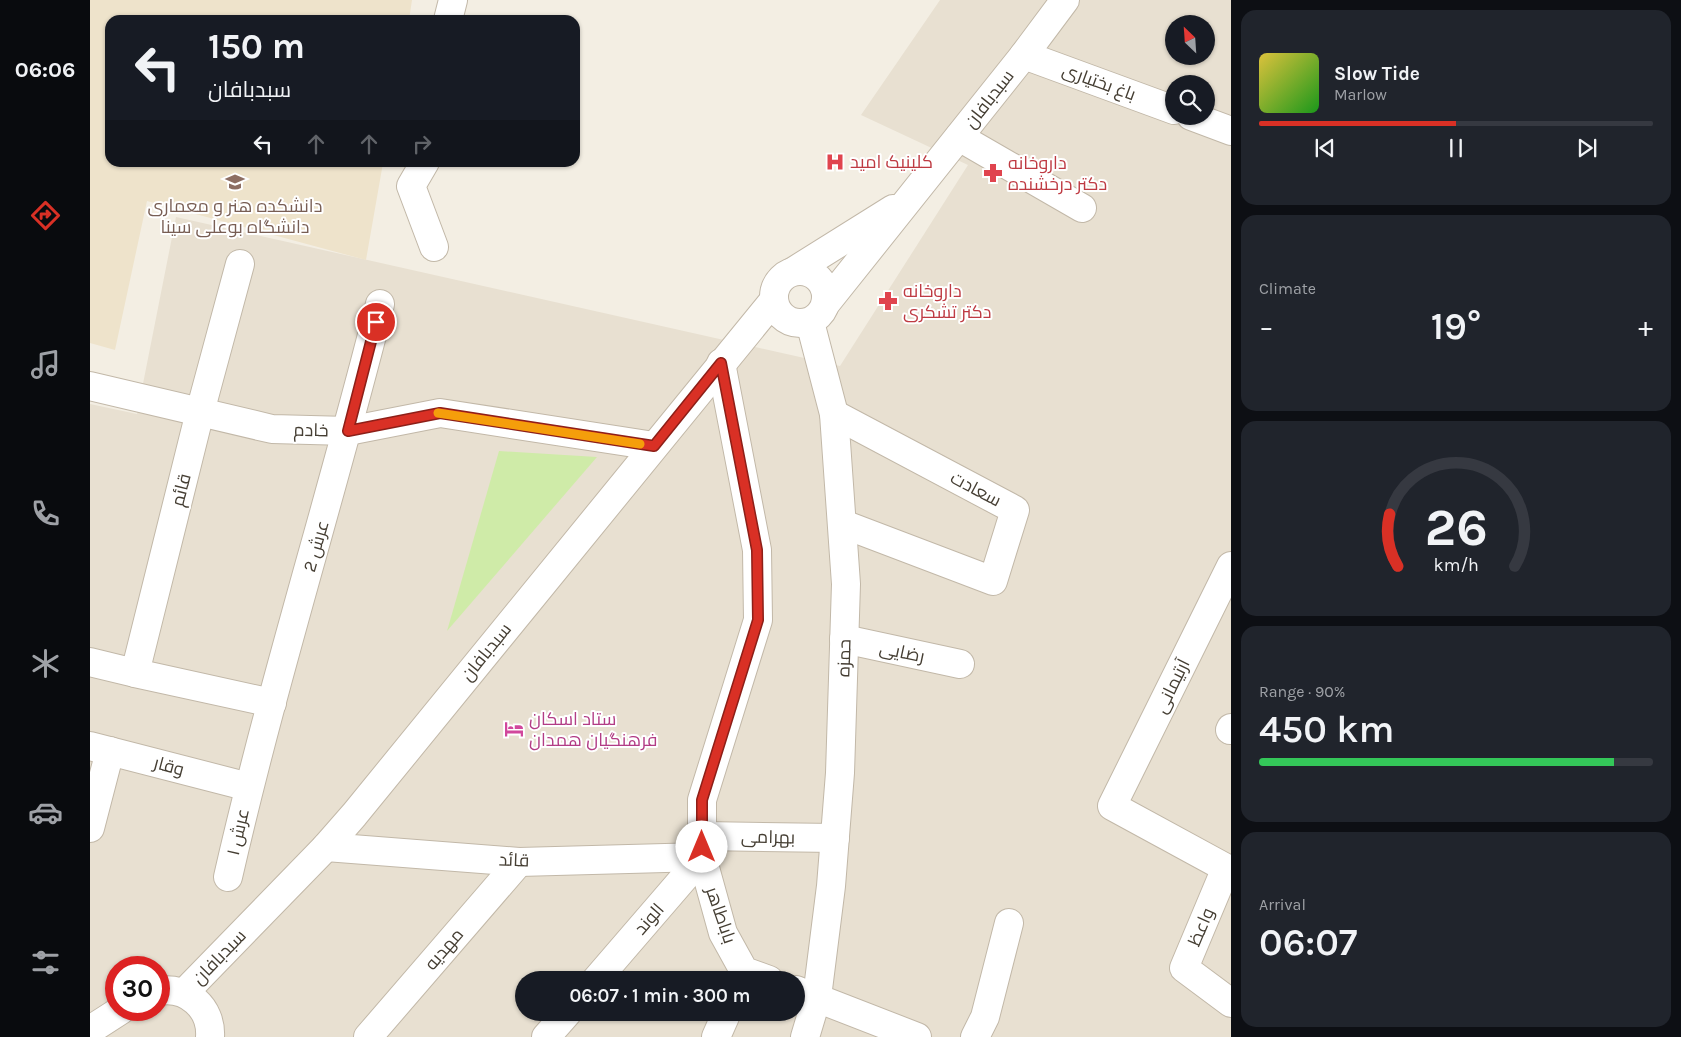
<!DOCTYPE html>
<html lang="en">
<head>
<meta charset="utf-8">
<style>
	:root { --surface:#171b24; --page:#20242c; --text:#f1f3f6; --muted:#9ea1a6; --line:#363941; --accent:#d93025 }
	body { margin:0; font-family:Karla,Cairo,sans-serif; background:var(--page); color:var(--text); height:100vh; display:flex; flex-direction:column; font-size:19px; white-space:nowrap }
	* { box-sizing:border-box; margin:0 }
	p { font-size:16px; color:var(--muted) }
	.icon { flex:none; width:28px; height:28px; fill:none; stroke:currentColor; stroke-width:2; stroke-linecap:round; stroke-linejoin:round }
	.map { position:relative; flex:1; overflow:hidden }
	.details { display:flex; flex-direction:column; gap:10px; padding:10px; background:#0d0f14; width:450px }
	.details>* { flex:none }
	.banner { position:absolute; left:15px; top:15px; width:475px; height:152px; border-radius:15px; box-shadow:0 1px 4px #0004; background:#171b24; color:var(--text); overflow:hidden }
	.needle { width:32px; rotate:335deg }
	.buttons { position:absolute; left:1075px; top:15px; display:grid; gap:10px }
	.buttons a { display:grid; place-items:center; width:50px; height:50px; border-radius:50%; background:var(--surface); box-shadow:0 1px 4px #0004; font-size:25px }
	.speed { position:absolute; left:15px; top:956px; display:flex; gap:10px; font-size:25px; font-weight:700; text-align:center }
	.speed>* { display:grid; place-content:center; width:65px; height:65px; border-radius:50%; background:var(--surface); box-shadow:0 1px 4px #0004; line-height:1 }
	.speed .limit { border:8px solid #d22; background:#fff; color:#111 }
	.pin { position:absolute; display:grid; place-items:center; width:42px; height:42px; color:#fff; margin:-21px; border:2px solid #fff; border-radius:50%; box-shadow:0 1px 5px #0007 }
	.me { position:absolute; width:55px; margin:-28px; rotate:0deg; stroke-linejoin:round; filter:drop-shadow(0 0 4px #0008) }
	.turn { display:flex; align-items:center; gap:18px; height:105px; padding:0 20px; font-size:22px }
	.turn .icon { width:65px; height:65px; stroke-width:2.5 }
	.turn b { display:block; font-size:35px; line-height:42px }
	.lanes { display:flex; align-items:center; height:48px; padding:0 20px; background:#0003; justify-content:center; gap:25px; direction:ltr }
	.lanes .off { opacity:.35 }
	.big { font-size:38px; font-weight:600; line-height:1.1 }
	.details .tile { flex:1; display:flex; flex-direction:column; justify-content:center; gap:8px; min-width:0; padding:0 18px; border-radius:15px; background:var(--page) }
	.details .dial { align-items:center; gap:0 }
	.dial svg { height:130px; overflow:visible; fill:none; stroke:var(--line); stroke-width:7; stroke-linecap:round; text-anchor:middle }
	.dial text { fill:var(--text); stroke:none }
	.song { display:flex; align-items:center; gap:15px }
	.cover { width:60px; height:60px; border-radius:8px; background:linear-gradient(135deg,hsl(50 70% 55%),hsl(120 70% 35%)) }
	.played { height:5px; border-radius:2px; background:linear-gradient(90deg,var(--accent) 50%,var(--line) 50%) }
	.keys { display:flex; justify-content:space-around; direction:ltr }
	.heat { display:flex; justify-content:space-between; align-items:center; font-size:28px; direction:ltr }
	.charge { height:8px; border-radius:4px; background:linear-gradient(90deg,#34c759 90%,var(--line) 0) }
	.trip { position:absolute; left:425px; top:971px; width:290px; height:50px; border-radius:25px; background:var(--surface); box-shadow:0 1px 4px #0004; font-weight:600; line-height:50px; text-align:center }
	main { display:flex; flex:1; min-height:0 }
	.tabs { display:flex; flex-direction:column; width:90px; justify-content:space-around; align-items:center; background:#090b0e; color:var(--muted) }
	.tabs .icon { width:35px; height:35px }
	.tabs .active { color:var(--accent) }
	.tabs b { font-size:22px; color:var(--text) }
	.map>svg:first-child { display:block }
	.residential { fill:#e8e0d1; fill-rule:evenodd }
	.education { fill:#eee3cb }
	.green { fill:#cfeba8 }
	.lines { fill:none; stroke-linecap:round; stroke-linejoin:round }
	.minor-casing { stroke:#c2b8a8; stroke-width:30 }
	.minor { stroke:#fff; stroke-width:28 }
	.route-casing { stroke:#8d1f18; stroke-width:12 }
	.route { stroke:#d93025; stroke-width:9 }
	.slow { stroke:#f59e0b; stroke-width:9 }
	.labels { text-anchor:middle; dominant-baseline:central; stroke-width:4; stroke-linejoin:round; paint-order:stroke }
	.street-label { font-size:18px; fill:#453e33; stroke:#fff }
	.health-label { font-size:18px; fill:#be3a42; stroke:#fff; text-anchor:start }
	.education-label { font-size:18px; fill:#785e54; stroke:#fff }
	.hotel-label { font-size:18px; fill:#b23c85; stroke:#fff; text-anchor:start }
</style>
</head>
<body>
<main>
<nav class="tabs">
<b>06:06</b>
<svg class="icon active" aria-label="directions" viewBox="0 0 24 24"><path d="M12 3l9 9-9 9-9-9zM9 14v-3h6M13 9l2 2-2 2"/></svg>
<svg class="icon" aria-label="music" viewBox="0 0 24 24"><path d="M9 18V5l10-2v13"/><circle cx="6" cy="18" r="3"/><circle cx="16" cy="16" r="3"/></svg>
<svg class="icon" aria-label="phone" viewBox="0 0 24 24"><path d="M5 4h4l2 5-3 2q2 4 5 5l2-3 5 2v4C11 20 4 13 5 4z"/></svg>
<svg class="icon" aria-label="climate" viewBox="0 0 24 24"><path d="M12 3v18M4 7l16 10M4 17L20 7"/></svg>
<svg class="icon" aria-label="car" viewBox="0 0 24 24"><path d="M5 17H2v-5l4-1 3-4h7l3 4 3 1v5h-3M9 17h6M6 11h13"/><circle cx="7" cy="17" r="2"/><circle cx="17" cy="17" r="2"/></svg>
<svg class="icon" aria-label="filters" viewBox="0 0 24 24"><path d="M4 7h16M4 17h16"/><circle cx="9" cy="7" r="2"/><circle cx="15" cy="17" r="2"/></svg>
</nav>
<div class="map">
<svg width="1141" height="1037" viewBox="0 0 1141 1037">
	<rect width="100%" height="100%" fill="#f3eee3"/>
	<!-- residential -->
	<path class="residential" d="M850 0H1141V1037H0V404L47 414 86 217 750 366 878 165 771 115ZM1084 24H1116V56H1084ZM1084 84H1116V116H1084ZM26 968H69V1010H26ZM434 980H706V1012H434Z"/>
	<!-- education -->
	<polygon class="education" points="0,0 322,0 319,20 20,20 20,162 293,163 276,260 57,201 25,350 0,343"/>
	<!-- green -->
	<polygon class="green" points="409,451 507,457 357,631"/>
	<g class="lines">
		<!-- minor casing -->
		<g class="minor-casing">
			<g id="minor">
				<polyline points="358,20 363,0"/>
				<polyline points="934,55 1084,110"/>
				<polyline points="1101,116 1141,131"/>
				<polyline points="869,137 992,208"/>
				<polyline points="335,162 321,186 344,247"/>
				<circle cx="710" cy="297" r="26"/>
				<polyline points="704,271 803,209"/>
				<polyline points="737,302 934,55 975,0"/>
				<polyline points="631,363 667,550 668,620 612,800 612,857 633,933 654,971 679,980"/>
				<polyline points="0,386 182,429 258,431 350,413 564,446"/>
				<polyline points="744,414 925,510 903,581 753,524"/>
				<polyline points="1141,566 1022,806 1136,868 1094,968 1141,1003"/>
				<polyline points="754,639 870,664"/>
				<polyline points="0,662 45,673 110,412 150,264"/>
				<polyline points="45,673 182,703"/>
				<polyline points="1140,730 1141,728"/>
				<polyline points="0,746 159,787"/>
				<polyline points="0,828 20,751"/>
				<polyline points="612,836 745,838"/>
				<polyline points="236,847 429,862 612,857"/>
				<path d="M138 877C182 684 242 495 290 304"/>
				<polyline points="506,980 612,857"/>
				<polyline points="706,990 827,1037"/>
				<path d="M69 991C97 986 122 1008 120 1037"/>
				<polyline points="94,993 236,847 264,815 684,300"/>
				<polyline points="0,1030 31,1010"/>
				<polyline points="278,1037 429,862"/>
				<polyline points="456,1037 478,1012"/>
				<polyline points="626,1037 637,1012"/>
				<polyline points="715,1037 727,997 741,886 750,773 756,584 744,414 720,322"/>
				<polyline points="885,1037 895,1017 919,923"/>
			</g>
		</g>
		<!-- minor -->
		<use href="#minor" class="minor"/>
	</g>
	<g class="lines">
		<!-- route casing -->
		<g class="route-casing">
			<polyline id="route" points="286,322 258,431 350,413 564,446 631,363 667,550 668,620 612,800 612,847"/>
		</g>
		<!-- route -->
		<use href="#route" class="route"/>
		<!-- slow -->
		<polyline class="slow" points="348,413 550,444"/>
	</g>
	<!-- icons -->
	<defs>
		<g id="hospital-bare" transform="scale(1.5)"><path d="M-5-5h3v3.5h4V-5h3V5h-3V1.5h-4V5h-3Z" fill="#e0444e" stroke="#fff" stroke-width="2.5" paint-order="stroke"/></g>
		<g id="pharmacy-bare" transform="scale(1.5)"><path d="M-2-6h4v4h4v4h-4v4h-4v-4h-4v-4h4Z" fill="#e0444e" stroke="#fff" stroke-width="2.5" paint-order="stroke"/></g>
		<g id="university-bare" transform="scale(1.5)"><path d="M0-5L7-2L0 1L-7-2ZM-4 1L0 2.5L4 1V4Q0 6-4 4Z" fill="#8d6e63" stroke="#fff" stroke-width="2.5" paint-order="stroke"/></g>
		<g id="hotel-bare" transform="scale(1.5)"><path d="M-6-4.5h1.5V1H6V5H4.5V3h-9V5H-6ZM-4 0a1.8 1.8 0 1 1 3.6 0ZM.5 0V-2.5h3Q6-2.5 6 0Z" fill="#d1479c" stroke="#fff" stroke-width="2.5" paint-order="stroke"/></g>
	</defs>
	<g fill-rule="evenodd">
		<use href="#hospital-bare" x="745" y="162"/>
		<use href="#pharmacy-bare" x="903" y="173"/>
		<use href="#university-bare" x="145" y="182"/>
		<use href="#pharmacy-bare" x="798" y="301"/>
		<use href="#hotel-bare" x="424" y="729"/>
	</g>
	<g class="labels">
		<!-- street labels -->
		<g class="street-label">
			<text transform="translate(1009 82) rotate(20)">باغ بختیاری</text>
			<text transform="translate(899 99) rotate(-52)">سبدبافان</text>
			<text transform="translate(221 430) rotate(1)">خادم</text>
			<text transform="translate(886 489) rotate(28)">سعادت</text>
			<text transform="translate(91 490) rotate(-76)">قائم</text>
			<text transform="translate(226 546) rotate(-74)">عرش 2</text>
			<text transform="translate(396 652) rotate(-51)">سبدبافان</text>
			<text transform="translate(812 652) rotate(12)">رضایی</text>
			<text transform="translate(754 658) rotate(-88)">حمزه</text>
			<text transform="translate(1082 686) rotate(-64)">آرتیمانی</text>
			<text transform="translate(79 766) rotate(15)">وقار</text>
			<text transform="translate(148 832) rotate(-77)">عرش ۱</text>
			<text transform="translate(678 837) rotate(1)">بهرامی</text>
			<text transform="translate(424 860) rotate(2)">قائد</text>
			<text transform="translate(631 915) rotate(71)">باباطاهر</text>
			<text transform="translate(559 919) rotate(-49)">الوند</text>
			<text transform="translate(1111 927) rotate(-67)">واعظ</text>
			<text transform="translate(354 949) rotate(-49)">مهدیه</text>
			<text transform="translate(129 957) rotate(-46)">سبدبافان</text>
		</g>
		<!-- health labels -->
		<g class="health-label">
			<text x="760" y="162">کلینیک امید</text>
			<text x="918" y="163">داروخانه<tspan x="918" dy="21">دکتر درخشنده</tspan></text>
			<text x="813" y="291">داروخانه<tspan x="813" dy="21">دکتر تشکری</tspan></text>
		</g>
		<!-- education labels -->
		<g class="education-label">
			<text x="145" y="206">دانشکده هنر و معماری<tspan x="145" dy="21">دانشگاه بوعلی سینا</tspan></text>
		</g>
		<!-- hotel labels -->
		<g class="hotel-label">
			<text x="439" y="719">ستاد اسکان<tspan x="439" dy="21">فرهنگیان همدان</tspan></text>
		</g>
	</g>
</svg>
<div class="buttons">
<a><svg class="needle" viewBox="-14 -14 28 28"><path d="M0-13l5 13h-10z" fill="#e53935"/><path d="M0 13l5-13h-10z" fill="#9ea1a6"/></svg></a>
<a><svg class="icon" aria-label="search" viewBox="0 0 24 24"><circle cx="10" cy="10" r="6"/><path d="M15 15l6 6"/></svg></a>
</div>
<div class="speed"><div class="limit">30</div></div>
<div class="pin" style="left:286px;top:322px;background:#d93025"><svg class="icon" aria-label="arrive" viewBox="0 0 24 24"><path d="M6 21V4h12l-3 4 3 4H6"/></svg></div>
<svg class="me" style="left:612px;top:847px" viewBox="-20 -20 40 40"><circle r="19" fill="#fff"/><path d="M0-13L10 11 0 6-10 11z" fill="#d93025"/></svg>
<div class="trip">06:07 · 1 min · 300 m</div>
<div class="banner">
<div class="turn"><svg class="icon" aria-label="left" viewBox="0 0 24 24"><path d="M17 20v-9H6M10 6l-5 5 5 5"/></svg><div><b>150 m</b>سبدبافان</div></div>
<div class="lanes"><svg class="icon" aria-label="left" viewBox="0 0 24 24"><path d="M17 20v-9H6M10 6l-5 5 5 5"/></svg><svg class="icon off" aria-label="ahead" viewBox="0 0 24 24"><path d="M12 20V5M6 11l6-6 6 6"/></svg><svg class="icon off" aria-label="ahead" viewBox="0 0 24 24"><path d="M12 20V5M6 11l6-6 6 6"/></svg><svg class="icon off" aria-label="right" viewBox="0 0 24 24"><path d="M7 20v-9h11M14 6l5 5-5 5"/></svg></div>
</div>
</div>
<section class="details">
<div class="tile">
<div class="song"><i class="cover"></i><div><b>Slow Tide</b><p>Marlow</p></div></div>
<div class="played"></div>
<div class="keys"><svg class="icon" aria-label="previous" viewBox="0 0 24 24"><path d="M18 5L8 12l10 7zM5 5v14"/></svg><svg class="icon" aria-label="pause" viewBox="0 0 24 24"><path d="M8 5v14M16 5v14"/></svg><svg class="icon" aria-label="next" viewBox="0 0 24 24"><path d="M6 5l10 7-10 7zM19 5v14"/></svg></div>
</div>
<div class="tile"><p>Climate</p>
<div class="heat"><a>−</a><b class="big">19°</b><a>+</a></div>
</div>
<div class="tile dial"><svg viewBox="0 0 100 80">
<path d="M14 69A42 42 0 1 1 86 69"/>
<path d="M14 69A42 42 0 0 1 9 37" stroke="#d93025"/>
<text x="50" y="56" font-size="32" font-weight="700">26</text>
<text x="50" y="72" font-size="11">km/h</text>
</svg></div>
<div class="tile"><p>Range · 90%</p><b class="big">450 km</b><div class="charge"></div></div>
<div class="tile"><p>Arrival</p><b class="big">06:07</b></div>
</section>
</main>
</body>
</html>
